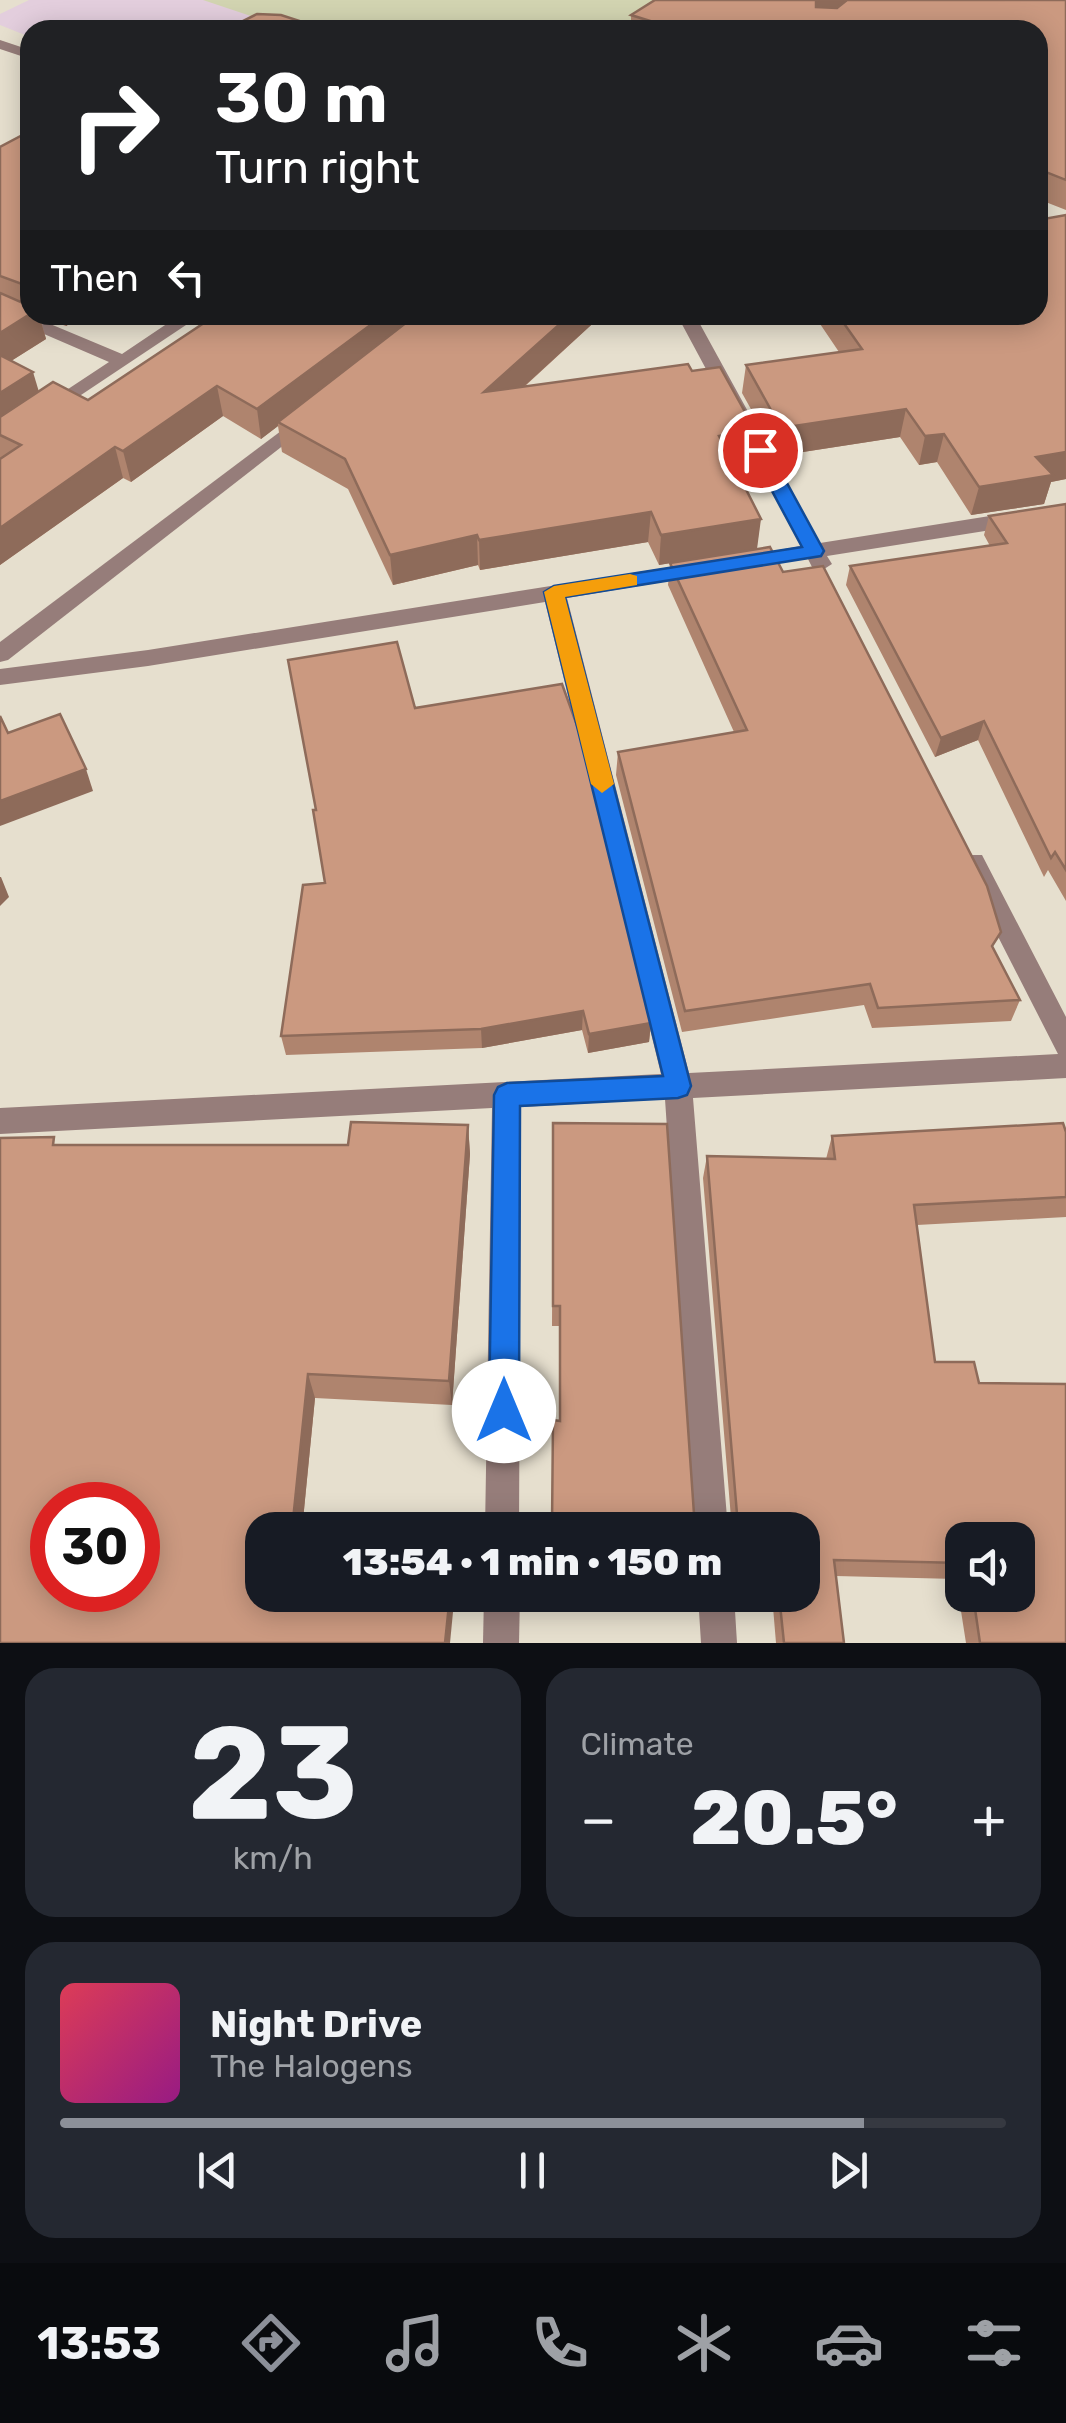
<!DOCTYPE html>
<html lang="en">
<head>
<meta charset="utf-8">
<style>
	:root { --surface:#171b24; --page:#242831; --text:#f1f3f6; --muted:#9ea1a6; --line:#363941; --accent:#8c9099 }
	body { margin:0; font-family:Rubik,sans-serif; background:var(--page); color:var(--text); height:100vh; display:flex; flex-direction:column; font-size:38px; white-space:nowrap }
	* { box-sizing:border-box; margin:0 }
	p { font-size:32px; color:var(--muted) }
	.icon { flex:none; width:55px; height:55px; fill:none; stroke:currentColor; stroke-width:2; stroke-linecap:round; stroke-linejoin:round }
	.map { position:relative; height:1643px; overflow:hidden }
	.details { display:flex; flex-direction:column; gap:25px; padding:25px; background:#0d0f14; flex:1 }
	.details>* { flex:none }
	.banner { position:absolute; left:20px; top:20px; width:1028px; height:305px; border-radius:30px; box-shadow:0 5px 25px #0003; background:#202124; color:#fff; overflow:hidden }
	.fabs { position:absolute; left:945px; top:1522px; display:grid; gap:20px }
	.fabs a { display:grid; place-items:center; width:90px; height:90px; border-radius:20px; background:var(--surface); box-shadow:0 5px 25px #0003; font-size:50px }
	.speed { position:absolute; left:30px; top:1482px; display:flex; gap:20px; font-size:50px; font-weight:700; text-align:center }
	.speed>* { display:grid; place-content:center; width:130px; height:130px; border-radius:50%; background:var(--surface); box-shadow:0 5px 25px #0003; line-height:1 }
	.speed .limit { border:15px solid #d22; background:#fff; color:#111 }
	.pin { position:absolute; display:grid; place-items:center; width:85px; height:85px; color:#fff; margin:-42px; border:5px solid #fff; border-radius:50%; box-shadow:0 2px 10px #0007 }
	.me { position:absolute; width:110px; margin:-55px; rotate:0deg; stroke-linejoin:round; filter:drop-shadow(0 0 8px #0008) }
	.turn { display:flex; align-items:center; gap:35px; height:210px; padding:0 30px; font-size:45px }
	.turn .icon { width:130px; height:130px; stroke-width:2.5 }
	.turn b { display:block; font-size:70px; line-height:85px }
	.then { display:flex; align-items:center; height:95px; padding:0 30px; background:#0003; gap:20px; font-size:38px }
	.big { font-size:75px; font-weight:800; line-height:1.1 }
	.details .tile { flex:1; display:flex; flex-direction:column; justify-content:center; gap:15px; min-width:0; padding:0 35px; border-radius:30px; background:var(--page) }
	.details .dial { align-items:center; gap:0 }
	.dial b { font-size:130px; line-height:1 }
	.song { display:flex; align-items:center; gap:30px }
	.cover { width:120px; height:120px; border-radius:15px; background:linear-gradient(135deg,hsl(350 70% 55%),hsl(310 70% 35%)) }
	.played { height:10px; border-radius:5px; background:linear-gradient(90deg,var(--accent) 85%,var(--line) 85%) }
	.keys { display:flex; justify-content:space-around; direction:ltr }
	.heat { display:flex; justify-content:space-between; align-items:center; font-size:55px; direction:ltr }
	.details .tiles { flex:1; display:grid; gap:25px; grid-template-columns:1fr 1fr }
	.tile:last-child { grid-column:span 2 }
	.trip { position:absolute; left:245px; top:1512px; width:575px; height:100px; border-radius:30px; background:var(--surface); box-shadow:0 5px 25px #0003; font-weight:800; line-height:100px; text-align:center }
	.dock { display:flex; height:160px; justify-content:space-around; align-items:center; background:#090b0e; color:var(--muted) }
	.dock .icon { width:70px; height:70px }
	.dock .current { color:var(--accent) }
	.dock b { font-size:45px; color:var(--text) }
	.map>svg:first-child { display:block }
	.education { fill:#e3cedd }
	.green { fill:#d2d4b1 }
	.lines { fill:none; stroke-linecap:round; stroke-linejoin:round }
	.minor { fill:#967d7a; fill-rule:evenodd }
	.wall { fill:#af846e; fill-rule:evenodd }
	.shaded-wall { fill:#8e6b5a }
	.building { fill:#cb9980; stroke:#8e6b5a; stroke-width:2.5; fill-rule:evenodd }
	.route { fill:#1a73e8; stroke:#114b97; stroke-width:2.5 }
	.slow { fill:#f59e0b }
</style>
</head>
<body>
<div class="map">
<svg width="1066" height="1643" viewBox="0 0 1066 1643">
	<rect width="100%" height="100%" fill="#e6dfce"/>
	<!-- education -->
	<polygon class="education" points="29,0 820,0 780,30 30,30 30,37 0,25 0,14"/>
	<!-- green -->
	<polygon class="green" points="203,0 674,0 628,30 293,30"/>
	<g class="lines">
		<!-- minor -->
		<g class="minor">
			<polygon points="0,40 30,50 30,59 0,49"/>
			<polygon points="0,303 122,354 180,315 201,315 0,449 0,434 109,362 0,315"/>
			<polygon points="677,315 695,315 820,543 1066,504 1066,518 827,556 832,564 821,571 813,569 808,559 733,568 730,563 733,558 801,546"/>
			<polygon points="305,413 315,419 312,423 8,660 0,662 0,642"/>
			<polygon points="702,562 710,564 713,569 710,574 567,598 689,1073 1058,1054 960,862 964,855 982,855 1066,1017 1066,1078 693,1098 728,1530 694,1530 665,1099 521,1107 519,1530 485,1530 492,1108 0,1134 0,1108 661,1074 545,602 148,666 0,685 0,669 148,650"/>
			<polygon points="484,1595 520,1595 519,1643 483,1643"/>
			<polygon points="698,1595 734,1595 737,1643 701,1643"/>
		</g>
	</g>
	<!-- wall -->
	<g class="wall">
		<polygon points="1066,0 1066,210 1038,199 1038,30 631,30 631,15"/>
		<polygon points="30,131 30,315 84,315 66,326 40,317 46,339 11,361 39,392 88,400 216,315 602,315 524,387 692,371 755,430 751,460 733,463 757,549 783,572 994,950 1020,1000 1011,1021 872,1028 864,1005 682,1032 616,775 618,752 734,732 668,585 670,563 659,565 648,542 480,570 478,565 393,585 348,489 282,452 278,426 261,439 223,416 131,482 123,478 0,565 0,147"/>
		<polygon points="1066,215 1066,479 1051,482 1044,504 971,515 937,462 919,465 900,437 777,456 742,393 746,365 839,352 814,315 1038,315"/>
		<polygon points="1066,504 1066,901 1048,870 1044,877 978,740 935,757 846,585 850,566 990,546 984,535 989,516"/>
		<polygon points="415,708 651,1023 649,1042 588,1053 582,1030 482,1048 286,1055 281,1036 325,883 316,810"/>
		<path d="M553 1123 694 1514 698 1518H731L703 1178 707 1156 826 1159 832 1136 1066 1132V1217L917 1225 935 1362 979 1383 1066 1643H966L956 1579 836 1576 844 1643H776L772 1595H802V1530H552L553 1420 559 1421V1326H552ZM962 1540 1018 1595H962Z"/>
		<polygon points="468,1125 470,1154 452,1405 315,1398 302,1530 262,1530 262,1595 450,1595 453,1612 0,1643 58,1145 348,1145"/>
	</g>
	<!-- shaded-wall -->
	<g class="shaded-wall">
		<polygon points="818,0 847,0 813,27 816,2"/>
		<polygon points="30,315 39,315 46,339 0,368 0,333"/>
		<polygon points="63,315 84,315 66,326"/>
		<polygon points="384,315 426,315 278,422 278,426 261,439 257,409"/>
		<polygon points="570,315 602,315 485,422 484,392"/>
		<polygon points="33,372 42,402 0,430 0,393"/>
		<polygon points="217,386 223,416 131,482 123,451"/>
		<polygon points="906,409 900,437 777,456 781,428"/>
		<polygon points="755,430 751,460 715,466 719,436"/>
		<polygon points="944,434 937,462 919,465 925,436"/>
		<polygon points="115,447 123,478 0,565 0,528"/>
		<polygon points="1066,452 1066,479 1051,482 1044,504 971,515 979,487 1036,457"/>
		<polygon points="651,512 648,542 480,570 479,540"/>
		<polygon points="761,519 757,549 659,565 661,535"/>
		<polygon points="477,535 478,565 393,585 390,555"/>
		<polygon points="984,721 978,740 935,757 941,738"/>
		<polygon points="86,769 93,791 0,826 0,801"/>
		<polygon points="1,877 9,897 0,906 0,877"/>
		<polygon points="583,1011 582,1030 482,1048 481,1029"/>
		<polygon points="651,1023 649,1042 588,1053 589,1034"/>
		<polygon points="468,1125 470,1154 452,1405 449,1381"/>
		<polygon points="308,1374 315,1398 302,1530 292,1530"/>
		<polygon points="450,1595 453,1612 450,1643 445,1643"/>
	</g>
	<!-- building -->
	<g class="building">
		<polygon points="655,0 818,0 816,2 816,7 837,8 847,0 1066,0 1066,180 1038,169 1038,30 679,30 631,15"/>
		<polygon points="257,14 281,15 327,30 225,30"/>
		<polygon points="30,131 30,287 0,276 0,147"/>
		<polygon points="1066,215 1066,452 1036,457 1053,475 979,487 944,434 925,436 906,409 781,428 746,365 862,349 838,315 1038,315 1038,220"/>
		<polygon points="0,293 30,306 30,314 0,333"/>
		<polygon points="216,315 384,315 257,409 217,386 123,451 115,447 0,528 0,459 21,445 0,435 0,417 53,382 88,400"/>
		<polygon points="416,315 570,315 484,392 688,364 692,371 720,367 755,430 719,436 761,519 661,535 651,512 479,540 477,535 390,555 345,459 278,422"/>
		<polygon points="0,355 33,372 0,393"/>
		<polygon points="1066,504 1066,870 1055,852 1051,858 984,721 941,738 850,566 1007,543 989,516"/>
		<polygon points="770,547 783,572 823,566 987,886 1001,932 992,946 1020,1000 878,1008 870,984 685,1011 618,752 747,730 670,563"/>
		<polygon points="397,642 415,708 562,684 579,731 651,1023 589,1034 583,1011 481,1029 281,1036 303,885 325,883 313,810 316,810 288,660"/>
		<polygon points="60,714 86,769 0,801 0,716 8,733"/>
		<path d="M351 1122 468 1125 449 1381 308 1374 292 1530H262V1595H450L445 1643H0V1138L54 1137 53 1145H348ZM52 1505H138V1590H52Z"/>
		<polygon points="553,1123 667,1124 694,1514 698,1518 733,1518 737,1514 707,1156 835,1159 832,1136 1063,1123 1066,1132 1066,1197 914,1205 935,1362 974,1362 979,1383 1066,1384 1066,1643 980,1643 973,1595 1018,1595 1018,1540 962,1540 962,1563 834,1560 844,1643 784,1643 779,1595 802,1595 802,1530 596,1530 596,1529 552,1527 553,1420 560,1421 560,1306 553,1306"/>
	</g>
	<!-- route -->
	<polygon class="route" points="760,444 769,450 824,551 821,556 565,597 691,1086 687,1095 678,1098 520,1106 519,1411 514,1422 504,1426 493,1422 489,1411 494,1095 498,1087 507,1083 663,1076 544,592 554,586 802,547 750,450"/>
	<!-- slow -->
	<polygon class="slow" points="630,574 637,576 637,585 565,597 614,784 602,793 591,784 544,592 554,586"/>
</svg>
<div class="fabs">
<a><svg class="icon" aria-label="sound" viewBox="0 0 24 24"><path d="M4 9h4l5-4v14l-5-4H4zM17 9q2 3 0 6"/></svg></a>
</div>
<div class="speed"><div class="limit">30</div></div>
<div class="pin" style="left:760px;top:450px;background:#d93025"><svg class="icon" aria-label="arrive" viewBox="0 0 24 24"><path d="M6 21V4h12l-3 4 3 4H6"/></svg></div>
<svg class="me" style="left:504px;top:1411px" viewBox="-20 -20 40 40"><circle r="19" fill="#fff"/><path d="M0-13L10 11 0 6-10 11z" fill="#1a73e8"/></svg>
<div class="trip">13:54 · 1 min · 150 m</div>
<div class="banner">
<div class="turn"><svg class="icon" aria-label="right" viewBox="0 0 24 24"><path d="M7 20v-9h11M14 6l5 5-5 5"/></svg><div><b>30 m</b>Turn right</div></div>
<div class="then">Then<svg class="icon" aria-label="left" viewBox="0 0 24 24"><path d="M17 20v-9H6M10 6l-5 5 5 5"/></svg></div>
</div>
</div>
<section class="details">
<div class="tiles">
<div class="tile dial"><b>23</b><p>km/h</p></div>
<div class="tile"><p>Climate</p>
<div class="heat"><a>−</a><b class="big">20.5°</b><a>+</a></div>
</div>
<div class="tile">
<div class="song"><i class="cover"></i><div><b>Night Drive</b><p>The Halogens</p></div></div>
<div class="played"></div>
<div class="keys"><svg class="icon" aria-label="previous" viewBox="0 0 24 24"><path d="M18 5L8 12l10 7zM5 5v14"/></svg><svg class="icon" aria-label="pause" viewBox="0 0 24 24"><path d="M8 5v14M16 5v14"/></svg><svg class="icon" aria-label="next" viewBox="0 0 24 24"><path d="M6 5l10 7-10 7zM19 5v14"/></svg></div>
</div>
</div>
</section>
<nav class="dock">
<b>13:53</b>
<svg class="icon current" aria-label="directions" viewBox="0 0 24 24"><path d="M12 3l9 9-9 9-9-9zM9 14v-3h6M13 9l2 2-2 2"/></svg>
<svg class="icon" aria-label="music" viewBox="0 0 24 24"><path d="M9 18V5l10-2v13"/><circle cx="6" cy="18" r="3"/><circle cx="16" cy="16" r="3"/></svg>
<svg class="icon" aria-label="phone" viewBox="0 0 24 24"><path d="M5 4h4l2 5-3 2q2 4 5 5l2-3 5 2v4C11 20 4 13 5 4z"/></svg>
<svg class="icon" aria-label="climate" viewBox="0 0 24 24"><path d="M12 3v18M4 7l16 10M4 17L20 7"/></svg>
<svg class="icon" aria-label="car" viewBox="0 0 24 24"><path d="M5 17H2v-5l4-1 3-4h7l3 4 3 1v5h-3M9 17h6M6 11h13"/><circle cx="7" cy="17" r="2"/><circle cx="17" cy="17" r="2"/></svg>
<svg class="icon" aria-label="filters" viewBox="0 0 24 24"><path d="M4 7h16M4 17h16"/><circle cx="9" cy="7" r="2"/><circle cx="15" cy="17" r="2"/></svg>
</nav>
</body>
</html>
